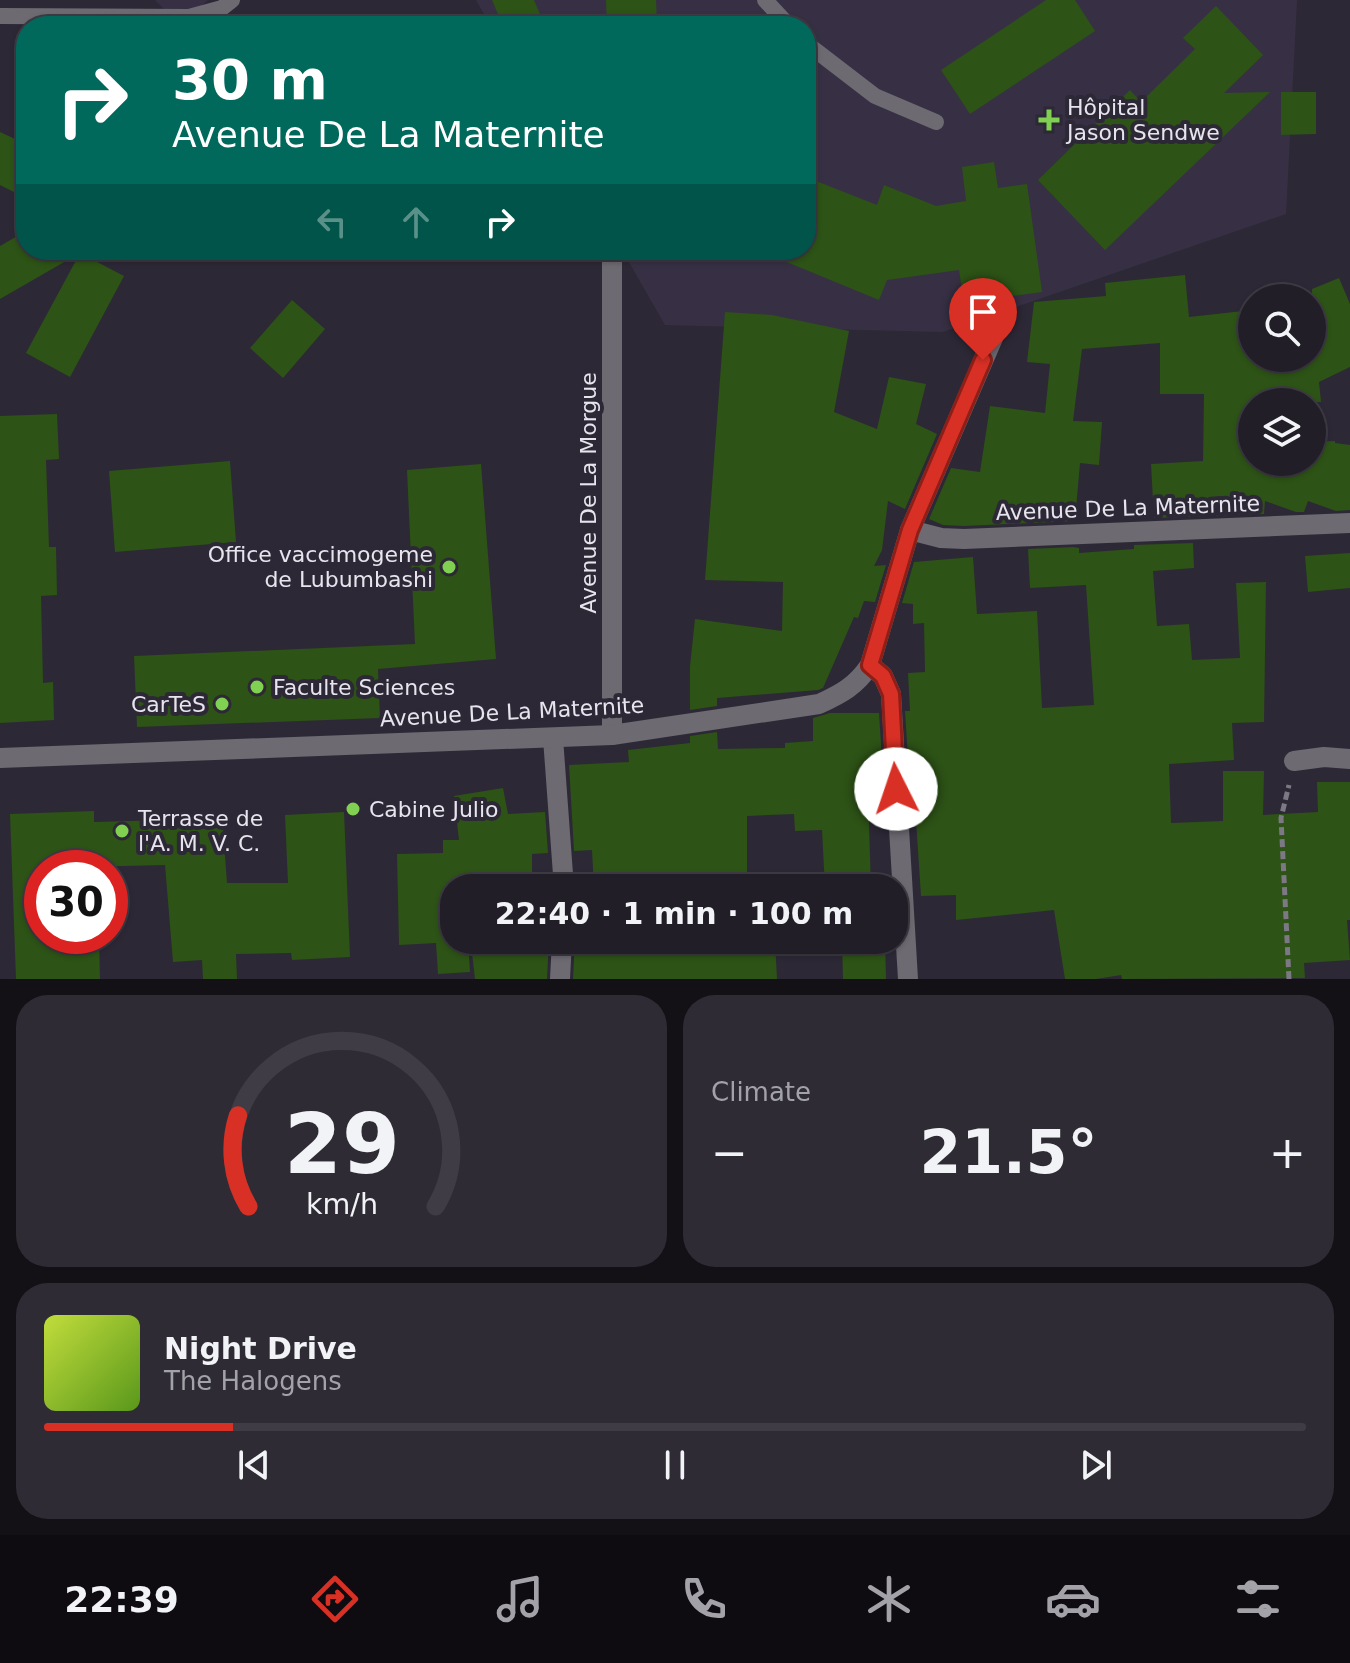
<!DOCTYPE html>
<html lang="en">
<head>
<meta charset="utf-8">
<style>
	:root { --surface:#221e28; --page:#2e2b34; --text:#f1f3f6; --muted:#a2a2a8; --line:#3f3c45; --accent:#d93025 }
	body { margin:0; font-family:"DejaVu Sans",sans-serif; background:var(--page); color:var(--text); height:100vh; display:flex; flex-direction:column; font-size:30px; white-space:nowrap }
	* { box-sizing:border-box; margin:0 }
	p { font-size:26px; color:var(--muted) }
	.icon { flex:none; width:44px; height:44px; fill:none; stroke:currentColor; stroke-width:2; stroke-linecap:round; stroke-linejoin:round }
	.map { position:relative; height:979px; overflow:hidden }
	.sheet { display:flex; flex-direction:column; gap:16px; padding:16px; background:#131016; flex:1 }
	.sheet>* { flex:none }
	.hud { position:absolute; left:16px; top:16px; width:800px; height:244px; border-radius:32px; box-shadow:0 2px 6px #0004,0 0 0 2px var(--line); background:#00695c; color:#fff; overflow:hidden }
	.fabs { position:absolute; left:1238px; top:284px; display:grid; gap:16px }
	.fabs a { display:grid; place-items:center; width:88px; height:88px; border-radius:50%; background:var(--surface); box-shadow:0 2px 6px #0004,0 0 0 2px var(--line); font-size:40px }
	.speed { position:absolute; left:24px; top:850px; display:flex; gap:16px; font-size:40px; font-weight:700; text-align:center }
	.speed>* { display:grid; place-content:center; width:104px; height:104px; border-radius:50%; background:var(--surface); box-shadow:0 2px 6px #0004,0 0 0 2px var(--line); line-height:1 }
	.speed .limit { border:12px solid #d22; background:#fff; color:#111 }
	.pin { position:absolute; display:grid; place-items:center; width:68px; height:68px; color:#fff; margin:-82px -34px; border-radius:50% 50% 50% 0; rotate:-45deg; box-shadow:0 0 8px #0007 }
	.pin .icon { rotate:45deg }
	.me { position:absolute; width:88px; margin:-44px; rotate:356deg; stroke-linejoin:round; filter:drop-shadow(0 0 6px #0008) }
	.turn { display:flex; align-items:center; gap:28px; height:168px; padding:0 24px; font-size:36px }
	.turn .icon { width:104px; height:104px; stroke-width:2.5 }
	.turn b { display:block; font-size:56px; line-height:68px }
	.lanes { display:flex; align-items:center; height:76px; padding:0 24px; background:#0003; justify-content:center; gap:40px; direction:ltr }
	.lanes .off { opacity:.35 }
	.big { font-size:60px; font-weight:600; line-height:1.1 }
	.sheet .widget { flex:1; display:flex; flex-direction:column; justify-content:center; gap:12px; min-width:0; padding:0 28px; border-radius:32px; background:var(--page) }
	.sheet .dial { align-items:center; gap:0 }
	.dial svg { height:208px; overflow:visible; fill:none; stroke:var(--line); stroke-width:7; stroke-linecap:round; text-anchor:middle }
	.dial text { fill:var(--text); stroke:none }
	.song { display:flex; align-items:center; gap:24px }
	.cover { width:96px; height:96px; border-radius:12px; background:linear-gradient(135deg,hsl(70 70% 55%),hsl(90 70% 35%)) }
	.played { height:8px; border-radius:4px; background:linear-gradient(90deg,var(--accent) 15%,var(--line) 15%) }
	.keys { display:flex; justify-content:space-around; direction:ltr }
	.heat { display:flex; justify-content:space-between; align-items:center; font-size:44px; direction:ltr }
	.sheet .tiles { flex:1; display:grid; gap:16px; grid-template-columns:1fr 1fr }
	.widget:last-child { grid-column:span 2 }
	.trip { position:absolute; left:440px; top:874px; width:468px; height:80px; border-radius:32px; background:var(--surface); box-shadow:0 2px 6px #0004,0 0 0 2px var(--line); font-weight:600; line-height:80px; text-align:center }
	.tab-bar { display:flex; height:128px; justify-content:space-around; align-items:center; background:#0e0c10; color:var(--muted) }
	.tab-bar .icon { width:56px; height:56px }
	.tab-bar .on { color:var(--accent) }
	.tab-bar b { font-size:36px; color:var(--text) }
	.map>svg:first-child { display:block }
	.built { fill:#373044 }
	.building { fill:#2d5316 }
	.lines { fill:none; stroke-linecap:round; stroke-linejoin:round }
	.path { stroke:#7c7884; stroke-width:5; stroke-dasharray:8 4; stroke-linecap:butt }
	.service { stroke:#6d6a72; stroke-width:16 }
	.minor { stroke:#6d6a72; stroke-width:20 }
	.route-casing { stroke:#8d1f18; stroke-width:20 }
	.route { stroke:#d93025; stroke-width:14 }
	.poi-dot { fill:#80d051; stroke:#2d2836; stroke-width:3 }
	.labels { text-anchor:middle; dominant-baseline:central; stroke-width:8; stroke-linejoin:round; paint-order:stroke }
	.poi-label { font-size:22px; fill:#e7e4ee; stroke:#2d2836; text-anchor:start }
	.street-label { font-size:22px; fill:#e7e4ee; stroke:#2d2836 }
</style>
</head>
<body>
<div class="map">
<svg width="1350" height="979" viewBox="0 0 1350 979">
	<rect width="100%" height="100%" fill="#2d2836"/>
	<!-- built -->
	<g class="built">
		<polygon points="155,0 208,0 180,25"/>
		<polygon points="476,0 1297,0 1286,214 943,332 665,325 622,250 806,250 806,26 491,26"/>
	</g>
	<!-- building -->
	<g class="building">
		<polygon points="492,0 534,0 545,26 503,26"/>
		<polygon points="606,0 656,0 657,26 607,26"/>
		<polygon points="1046,0 1075,0 1095,31 970,114 941,70"/>
		<polygon points="1216,6 1263,55 1224,93 1270,92 1105,250 1038,180 1130,90 1141,102 1195,49 1183,38"/>
		<polygon points="1281,92 1316,92 1316,134 1281,135"/>
		<polygon points="0,132 26,144 26,198 0,185"/>
		<polygon points="994,162 998,188 1027,184 1042,292 1005,297 1006,286 1001,298 964,303 959,270 887,280 879,300 760,251 806,250 806,177 877,205 884,185 936,206 966,201 962,167"/>
		<polygon points="26,231 26,250 85,250 0,299 0,246"/>
		<polygon points="80,253 124,276 70,377 26,353"/>
		<polygon points="1185,275 1189,317 1252,310 1252,358 1312,358 1312,289 1339,278 1350,304 1350,367 1319,382 1321,402 1252,402 1252,467 1301,470 1301,462 1312,462 1312,442 1335,441 1335,443 1350,445 1350,510 1336,511 1308,501 1304,512 1296,512 1265,501 1264,514 1154,518 1151,464 1203,461 1204,394 1160,394 1160,343 1082,349 1073,421 1102,422 1099,465 1080,463 1075,521 964,526 943,525 929,519 951,468 980,472 990,406 1045,413 1050,364 1027,362 1034,302 1106,296 1105,283"/>
		<polygon points="292,300 325,329 283,378 250,348"/>
		<polygon points="725,312 772,315 849,331 834,412 877,429 889,377 926,384 916,424 937,434 905,509 888,501 882,550 874,566 886,565 875,602 864,601 858,618 854,617 823,688 818,690 717,698 717,706 690,710 690,666 695,619 782,631 783,582 705,580"/>
		<polygon points="57,414 59,459 46,460 49,547 56,547 57,595 41,596 43,683 53,682 54,720 0,723 0,416"/>
		<polygon points="230,461 236,542 115,552 109,471"/>
		<polygon points="481,464 496,659 378,669 380,718 137,727 134,656 415,644 407,470"/>
		<polygon points="1193,543 1194,568 1153,571 1157,626 1189,624 1192,660 1240,658 1236,583 1266,582 1264,722 1232,723 1234,760 1169,764 1171,823 1223,821 1223,771 1264,771 1263,815 1318,812 1317,782 1350,782 1350,920 1347,920 1350,960 1304,963 1305,978 1122,979 1121,975 1096,979 1065,979 1054,910 956,920 956,895 921,896 914,789 910,790 905,711 910,711 908,673 925,672 924,623 913,624 913,604 902,603 914,562 973,557 977,614 1037,611 1042,708 1094,705 1086,585 1030,588 1028,549 1073,547 1079,548 1079,553 1134,549 1134,545"/>
		<polygon points="1350,553 1350,588 1308,592 1305,556"/>
		<polygon points="830,713 879,713 884,792 868,794 871,888 825,888 822,830 795,831 794,814 747,816 747,885 711,885 711,880 659,883 659,888 594,888 592,850 574,851 569,765 629,762 628,750 690,743 690,736 717,732 718,749 785,748 785,743 813,741 813,718"/>
		<polygon points="503,788 508,814 545,812 548,853 532,854 532,888 454,888 454,940 468,940 470,972 438,974 436,943 399,945 397,854 443,853 443,840 459,840 454,796"/>
		<polygon points="94,811 94,822 167,820 222,815 227,883 288,883 285,815 344,812 350,957 292,960 291,953 236,954 237,979 203,979 202,960 173,962 165,865 42,868 42,936 99,936 100,979 16,979 10,814"/>
		<polygon points="521,940 549,940 547,979 475,979 472,953 521,954"/>
		<polygon points="575,940 592,940 593,947 671,940 775,940 777,979 573,979"/>
		<polygon points="842,940 885,940 886,979 843,979"/>
	</g>
	<g class="lines">
		<!-- path -->
		<polyline class="path" points="1289,979 1281,818 1289,785"/>
		<!-- service -->
		<g class="service">
			<polyline points="765,0 789,26"/>
			<polyline points="0,16 189,17 222,8 232,0"/>
			<polyline points="806,43 875,96 936,122"/>
		</g>
		<!-- minor -->
		<g class="minor">
			<polyline points="910,530 941,538 964,539 1350,523"/>
			<polyline points="870,665 883,676 891,694 908,979"/>
			<polyline points="612,735 612,250"/>
			<polyline points="553,738 564,888"/>
			<path d="M0 758 612 735 819 704C841 694 856 686 870 665L910 530 996 331"/>
			<polyline points="1294,761 1324,757 1350,759"/>
			<polyline points="560,979 562,940"/>
		</g>
	</g>
	<g class="lines">
		<!-- route casing -->
		<g class="route-casing">
			<polyline id="route" points="896,789 891,694 883,676 870,665 910,530 983,360"/>
		</g>
		<!-- route -->
		<use href="#route" class="route"/>
	</g>
	<!-- markers -->
	<g class="poi-dot">
		<path d="M1045 108h8v8h8v8h-8v8h-8v-8h-8v-8h8z"/>
		<circle cx="449" cy="567" r="8"/>
		<circle cx="257" cy="687" r="8"/>
		<circle cx="222" cy="704" r="8"/>
		<circle cx="353" cy="809" r="8"/>
		<circle cx="122" cy="831" r="8"/>
	</g>
	<g class="labels">
		<!-- poi labels -->
		<g class="poi-label">
			<text x="1067" y="107">Hôpital<tspan x="1067" dy="25">Jason Sendwe</tspan></text>
			<text x="433" y="554" text-anchor="end">Office vaccimogeme<tspan x="433" dy="25">de Lubumbashi</tspan></text>
			<text x="273" y="687">Faculte Sciences</text>
			<text x="206" y="704" text-anchor="end">CarTeS</text>
			<text x="369" y="809">Cabine Julio</text>
			<text x="138" y="818">Terrasse de<tspan x="138" dy="25">l'A. M. V. C.</tspan></text>
		</g>
		<!-- street labels -->
		<g class="street-label">
			<text transform="translate(588 493) rotate(-90)">Avenue De La Morgue</text>
			<text transform="translate(1128 508) rotate(-2)">Avenue De La Maternite</text>
			<text transform="translate(512 712) rotate(-3)">Avenue De La Maternite</text>
		</g>
	</g>
</svg>
<div class="fabs">
<a><svg class="icon" aria-label="search" viewBox="0 0 24 24"><circle cx="10" cy="10" r="6"/><path d="M15 15l6 6"/></svg></a>
<a><svg class="icon" aria-label="layers" viewBox="0 0 24 24"><path d="M12 4l9 5-9 5-9-5zM3 14l9 5 9-5"/></svg></a>
</div>
<div class="speed"><div class="limit">30</div></div>
<div class="pin" style="left:983px;top:360px;background:#d93025"><svg class="icon" aria-label="arrive" viewBox="0 0 24 24"><path d="M6 21V4h12l-3 4 3 4H6"/></svg></div>
<svg class="me" style="left:896px;top:789px" viewBox="-20 -20 40 40"><circle r="19" fill="#fff"/><path d="M0-13L10 11 0 6-10 11z" fill="#d93025"/></svg>
<div class="trip">22:40 · 1 min · 100 m</div>
<div class="hud">
<div class="turn"><svg class="icon" aria-label="right" viewBox="0 0 24 24"><path d="M7 20v-9h11M14 6l5 5-5 5"/></svg><div><b>30 m</b>Avenue De La Maternite</div></div>
<div class="lanes"><svg class="icon off" aria-label="left" viewBox="0 0 24 24"><path d="M17 20v-9H6M10 6l-5 5 5 5"/></svg><svg class="icon off" aria-label="ahead" viewBox="0 0 24 24"><path d="M12 20V5M6 11l6-6 6 6"/></svg><svg class="icon" aria-label="right" viewBox="0 0 24 24"><path d="M7 20v-9h11M14 6l5 5-5 5"/></svg></div>
</div>
</div>
<section class="sheet">
<div class="tiles">
<div class="widget dial"><svg viewBox="0 0 100 80">
<path d="M14 69A42 42 0 1 1 86 69"/>
<path d="M14 69A42 42 0 0 1 10 34" stroke="#d93025"/>
<text x="50" y="56" font-size="32" font-weight="700">29</text>
<text x="50" y="72" font-size="11">km/h</text>
</svg></div>
<div class="widget"><p>Climate</p>
<div class="heat"><a>−</a><b class="big">21.5°</b><a>+</a></div>
</div>
<div class="widget">
<div class="song"><i class="cover"></i><div><b>Night Drive</b><p>The Halogens</p></div></div>
<div class="played"></div>
<div class="keys"><svg class="icon" aria-label="previous" viewBox="0 0 24 24"><path d="M18 5L8 12l10 7zM5 5v14"/></svg><svg class="icon" aria-label="pause" viewBox="0 0 24 24"><path d="M8 5v14M16 5v14"/></svg><svg class="icon" aria-label="next" viewBox="0 0 24 24"><path d="M6 5l10 7-10 7zM19 5v14"/></svg></div>
</div>
</div>
</section>
<nav class="tab-bar">
<b>22:39</b>
<svg class="icon on" aria-label="directions" viewBox="0 0 24 24"><path d="M12 3l9 9-9 9-9-9zM9 14v-3h6M13 9l2 2-2 2"/></svg>
<svg class="icon" aria-label="music" viewBox="0 0 24 24"><path d="M9 18V5l10-2v13"/><circle cx="6" cy="18" r="3"/><circle cx="16" cy="16" r="3"/></svg>
<svg class="icon" aria-label="phone" viewBox="0 0 24 24"><path d="M5 4h4l2 5-3 2q2 4 5 5l2-3 5 2v4C11 20 4 13 5 4z"/></svg>
<svg class="icon" aria-label="climate" viewBox="0 0 24 24"><path d="M12 3v18M4 7l16 10M4 17L20 7"/></svg>
<svg class="icon" aria-label="car" viewBox="0 0 24 24"><path d="M5 17H2v-5l4-1 3-4h7l3 4 3 1v5h-3M9 17h6M6 11h13"/><circle cx="7" cy="17" r="2"/><circle cx="17" cy="17" r="2"/></svg>
<svg class="icon" aria-label="filters" viewBox="0 0 24 24"><path d="M4 7h16M4 17h16"/><circle cx="9" cy="7" r="2"/><circle cx="15" cy="17" r="2"/></svg>
</nav>
</body>
</html>
